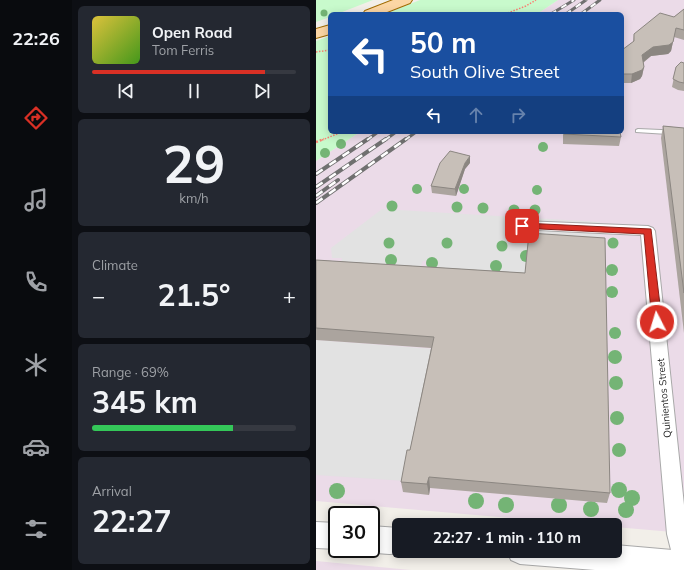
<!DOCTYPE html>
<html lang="en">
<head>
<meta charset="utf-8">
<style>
	:root { --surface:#171b24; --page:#242831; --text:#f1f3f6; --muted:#9ea1a6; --line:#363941; --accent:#d93025 }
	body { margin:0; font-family:Mulish,sans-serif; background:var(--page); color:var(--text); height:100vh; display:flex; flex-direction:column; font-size:15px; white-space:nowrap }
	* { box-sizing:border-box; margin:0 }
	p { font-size:13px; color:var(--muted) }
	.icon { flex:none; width:22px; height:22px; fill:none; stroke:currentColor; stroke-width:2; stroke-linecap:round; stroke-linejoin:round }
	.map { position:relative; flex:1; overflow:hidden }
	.sheet { display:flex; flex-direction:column; gap:6px; padding:6px; background:#0d0f14; width:244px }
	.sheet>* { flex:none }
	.hud { position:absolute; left:12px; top:12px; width:296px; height:122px; border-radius:6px; box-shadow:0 2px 10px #0003; background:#1a4fa0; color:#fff; overflow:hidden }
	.speed { position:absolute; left:12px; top:506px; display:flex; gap:8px; font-size:20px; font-weight:700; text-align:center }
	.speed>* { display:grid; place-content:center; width:52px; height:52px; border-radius:50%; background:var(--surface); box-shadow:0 2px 10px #0003; line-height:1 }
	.speed .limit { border:2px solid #111; border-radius:6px; background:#fff; color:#111 }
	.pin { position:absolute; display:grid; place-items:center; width:34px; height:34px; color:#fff; margin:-17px; border-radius:8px; box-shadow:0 2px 6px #0006 }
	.me { position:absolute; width:44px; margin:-22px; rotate:355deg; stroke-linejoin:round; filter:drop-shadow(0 0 3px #0008) }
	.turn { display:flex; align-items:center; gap:14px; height:84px; padding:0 16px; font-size:18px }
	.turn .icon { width:52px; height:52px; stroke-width:2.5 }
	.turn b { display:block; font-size:28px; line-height:34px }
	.lanes { display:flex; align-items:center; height:38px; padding:0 16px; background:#0003; justify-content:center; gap:20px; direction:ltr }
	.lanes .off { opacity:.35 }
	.big { font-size:30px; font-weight:700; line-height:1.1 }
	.sheet .card { flex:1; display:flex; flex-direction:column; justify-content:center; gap:6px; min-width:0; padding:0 14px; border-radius:6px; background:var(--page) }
	.sheet .dial { align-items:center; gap:0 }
	.dial b { font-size:52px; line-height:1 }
	.song { display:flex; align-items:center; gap:12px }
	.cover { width:48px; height:48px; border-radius:6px; background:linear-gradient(135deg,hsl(50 70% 55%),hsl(100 70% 35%)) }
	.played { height:4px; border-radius:2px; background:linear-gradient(90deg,var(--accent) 85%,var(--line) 85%) }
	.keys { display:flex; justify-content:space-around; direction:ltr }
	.heat { display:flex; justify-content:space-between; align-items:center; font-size:22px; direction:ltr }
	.charge { height:6px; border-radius:3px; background:linear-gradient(90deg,#34c759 69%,var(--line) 0) }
	.trip { position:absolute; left:76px; top:518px; width:230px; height:40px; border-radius:6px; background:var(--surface); box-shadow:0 2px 10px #0003; font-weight:700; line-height:40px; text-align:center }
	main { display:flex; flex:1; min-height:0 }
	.menu { display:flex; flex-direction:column; width:72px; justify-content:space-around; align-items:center; background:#090b0e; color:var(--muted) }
	.menu .icon { width:28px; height:28px }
	.menu .on { color:var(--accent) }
	.menu b { font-size:18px; color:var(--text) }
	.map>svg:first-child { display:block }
	.industrial { fill:#ebdbe8 }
	.park { fill:#c8facc }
	.parking { fill:#e2e2e2 }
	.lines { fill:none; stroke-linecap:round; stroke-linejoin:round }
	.service-casing { stroke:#a9a9a9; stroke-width:2 }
	.minor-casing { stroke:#a9a9a9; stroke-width:2 }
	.tertiary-casing { stroke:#a9a9a9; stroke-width:2 }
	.primary-casing { stroke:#a06b00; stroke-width:2 }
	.path-far1 { stroke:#fa8072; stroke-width:1.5; stroke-dasharray:1.5 1.5; stroke-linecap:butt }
	.path { stroke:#fa8072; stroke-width:2.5; stroke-dasharray:2 2; stroke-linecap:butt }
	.service { fill:#fff; fill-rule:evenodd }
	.minor { fill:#fff; fill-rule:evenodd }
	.tertiary { fill:#fff; fill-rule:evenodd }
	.primary { fill:#fcd6a4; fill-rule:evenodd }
	.rail-far1-casing { stroke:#707070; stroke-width:3 }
	.rail-casing { stroke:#707070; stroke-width:4 }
	.rail-far1 { stroke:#fff; stroke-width:2; stroke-dasharray:6; stroke-linecap:butt }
	.rail { stroke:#fff; stroke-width:2.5; stroke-dasharray:8; stroke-linecap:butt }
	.tree { fill:#74b475 }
	.wall { fill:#aba49e }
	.shaded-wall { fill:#8b8681 }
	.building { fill:#c7bfb8; stroke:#8b8681 }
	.route { fill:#d93025; stroke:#8d1f18 }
	.labels { text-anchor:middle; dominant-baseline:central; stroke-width:4; stroke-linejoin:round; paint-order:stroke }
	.street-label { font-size:10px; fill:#222; stroke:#fff }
</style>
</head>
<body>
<main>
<nav class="menu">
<b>22:26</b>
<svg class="icon on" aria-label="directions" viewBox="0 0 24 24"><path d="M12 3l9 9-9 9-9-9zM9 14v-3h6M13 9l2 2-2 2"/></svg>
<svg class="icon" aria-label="music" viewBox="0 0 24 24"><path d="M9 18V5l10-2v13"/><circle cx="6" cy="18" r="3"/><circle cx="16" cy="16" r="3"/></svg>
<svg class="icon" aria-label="phone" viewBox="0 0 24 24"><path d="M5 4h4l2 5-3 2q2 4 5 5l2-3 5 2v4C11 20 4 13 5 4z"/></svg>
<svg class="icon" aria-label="climate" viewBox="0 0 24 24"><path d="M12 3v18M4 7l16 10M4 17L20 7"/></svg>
<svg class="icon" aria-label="car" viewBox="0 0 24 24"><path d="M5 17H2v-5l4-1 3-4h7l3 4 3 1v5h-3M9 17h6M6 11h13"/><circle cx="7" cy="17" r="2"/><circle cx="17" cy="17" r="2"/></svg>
<svg class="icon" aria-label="filters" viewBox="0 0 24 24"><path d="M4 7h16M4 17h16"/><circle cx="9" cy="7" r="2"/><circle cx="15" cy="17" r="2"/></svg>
</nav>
<section class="sheet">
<div class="card">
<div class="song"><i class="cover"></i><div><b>Open Road</b><p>Tom Ferris</p></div></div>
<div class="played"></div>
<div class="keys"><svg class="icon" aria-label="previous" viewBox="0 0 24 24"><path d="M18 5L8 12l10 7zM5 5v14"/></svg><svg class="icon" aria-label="pause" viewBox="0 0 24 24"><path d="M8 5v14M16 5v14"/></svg><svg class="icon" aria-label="next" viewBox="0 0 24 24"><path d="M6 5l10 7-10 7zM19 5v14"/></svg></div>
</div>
<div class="card dial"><b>29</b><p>km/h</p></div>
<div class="card"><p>Climate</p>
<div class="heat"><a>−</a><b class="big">21.5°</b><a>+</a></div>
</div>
<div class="card"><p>Range · 69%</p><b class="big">345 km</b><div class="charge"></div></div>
<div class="card"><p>Arrival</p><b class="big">22:27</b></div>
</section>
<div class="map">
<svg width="368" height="570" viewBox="0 0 368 570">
	<rect width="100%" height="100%" fill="#f2efe9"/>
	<!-- industrial -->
	<g class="industrial">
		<polygon points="242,0 368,0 368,533 299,527 299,525 273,525 0,501 0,161 44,132 306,132 306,14 221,14"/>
		<polygon points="0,561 95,570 0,570"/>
	</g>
	<!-- park -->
	<g class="park">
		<polygon points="0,0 57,0 21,14 14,14 14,17 0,22"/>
		<polygon points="104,0 242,0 221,14 69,14"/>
		<polygon points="14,36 14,132 44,132 0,161 0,41"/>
	</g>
	<!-- parking -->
	<g class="parking">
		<polygon points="66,209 284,222 284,241 210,275 116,268 117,261 107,261 105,266 87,266 25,263 26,258 16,258 15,248"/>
		<polygon points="0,340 119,349 90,481 0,475"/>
	</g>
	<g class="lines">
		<!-- service casing -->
		<g class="service-casing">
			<polygon id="service" points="322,129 368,131 368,135 320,132 320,130"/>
		</g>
		<!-- minor casing -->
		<g class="minor-casing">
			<polygon id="minor" points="206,221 332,226 337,228 339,231 368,505 368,570 360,570 351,534 325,235 201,229 199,226 201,223"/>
		</g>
		<!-- tertiary casing -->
		<g class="tertiary-casing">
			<g id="tertiary">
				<polygon points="0,522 21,523 21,549 0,548"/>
				<path d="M55 526 83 528V551H90C78 556 60 554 49 549H55Z"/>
				<polygon points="299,545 368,551 368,570 279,570 204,564 195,560 191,551 299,551"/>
			</g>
		</g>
		<!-- primary casing -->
		<g class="primary-casing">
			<g id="primary">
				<polygon points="77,0 96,0 94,3 66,14 47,14 49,11"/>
				<polygon points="14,25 14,34 0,38 0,29"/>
			</g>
		</g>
		<!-- path-far1 -->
		<g class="path-far1">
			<polyline points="189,14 210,6 220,0"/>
			<polyline points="0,52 14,50"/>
			<polyline points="6,140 26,132"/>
		</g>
		<!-- path -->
		<polyline class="path" points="0,142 8,139"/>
		<!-- service -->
		<use href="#service" class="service"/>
		<!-- minor -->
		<use href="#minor" class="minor"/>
		<!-- tertiary -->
		<use href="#tertiary" class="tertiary"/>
		<!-- primary -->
		<use href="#primary" class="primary"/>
		<!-- rail-far1 casing -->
		<g class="rail-far1-casing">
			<g id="rail-far1">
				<polyline points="235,14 258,0"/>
				<polyline points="250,14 270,0"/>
				<polyline points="265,14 284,0"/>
				<polyline points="51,140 62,132"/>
				<polyline points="69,140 80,132"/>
				<polyline points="89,140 100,132"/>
			</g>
		</g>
		<!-- rail casing -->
		<g class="rail-casing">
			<g id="rail">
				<polyline points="0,174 52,139"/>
				<polyline points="0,187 70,139"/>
				<polyline points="0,196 22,180"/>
				<polyline points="0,203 90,139"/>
			</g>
		</g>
		<!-- rail-far1 -->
		<use href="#rail-far1" class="rail-far1"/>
		<!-- rail -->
		<use href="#rail" class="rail"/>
	</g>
	<!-- trees -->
	<g class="tree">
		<circle cx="8" cy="13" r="3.5"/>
		<circle cx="25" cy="144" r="5"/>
		<circle cx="227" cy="147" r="5"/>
		<circle cx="9" cy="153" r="5"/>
		<circle cx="101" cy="189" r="5"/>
		<circle cx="148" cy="189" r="5"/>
		<circle cx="221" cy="190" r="5"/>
		<circle cx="76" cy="206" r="5.5"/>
		<circle cx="141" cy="207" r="5.5"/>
		<circle cx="167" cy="208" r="5.5"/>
		<circle cx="198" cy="210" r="5.5"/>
		<circle cx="219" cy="210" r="5.5"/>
		<circle cx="73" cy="243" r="5.5"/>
		<circle cx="131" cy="243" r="5.5"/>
		<circle cx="297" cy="243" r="5.5"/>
		<circle cx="186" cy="246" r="5.5"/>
		<circle cx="210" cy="256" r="6"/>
		<circle cx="75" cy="260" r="6"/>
		<circle cx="116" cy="263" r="6"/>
		<circle cx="180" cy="266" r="6"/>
		<circle cx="296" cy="270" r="6"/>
		<circle cx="296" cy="292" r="6"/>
		<circle cx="299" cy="333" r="6"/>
		<circle cx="299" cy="357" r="7"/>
		<circle cx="300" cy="383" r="7"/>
		<circle cx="301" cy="418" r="7"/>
		<circle cx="303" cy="450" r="7"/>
		<circle cx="303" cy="490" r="8"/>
		<circle cx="21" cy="491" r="8"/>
		<circle cx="316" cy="498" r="8"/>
		<circle cx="160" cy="501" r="8"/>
		<circle cx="190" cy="505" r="8"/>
		<circle cx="243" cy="505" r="8"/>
		<circle cx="275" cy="509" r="8"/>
		<circle cx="310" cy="510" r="8"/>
	</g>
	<!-- wall -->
	<g class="wall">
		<polygon points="368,9 368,40 358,37 355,51 352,54 335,56 327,63 328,67 326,76 324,79 315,83 306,83 306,50 317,42 318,34 358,17"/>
		<polygon points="368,63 368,91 362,90 356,87 360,67"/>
		<polygon points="347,126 368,128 368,333 345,138"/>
		<polygon points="247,132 304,132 305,137 303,146 247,144"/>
		<polygon points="154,163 149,169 140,196 116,193 115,186"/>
		<polygon points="0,260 209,273 294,493 291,503 114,488 113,495 87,492 85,482 94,450 115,348 0,340"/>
	</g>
	<!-- shaded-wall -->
	<g class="shaded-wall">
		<polygon points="360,28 355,51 352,54 335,56 325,64 326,55"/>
		<polygon points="328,67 326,76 324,79 315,83 316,74"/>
		<polygon points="154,156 154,163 149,169 140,196 139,189 149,163"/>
		<polygon points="113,477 114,488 113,495 111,484"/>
	</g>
	<!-- building -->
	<g class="building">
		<polygon points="368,9 368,30 360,28 357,42 353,45 337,47 326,55 328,67 326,70 316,74 306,74 306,50 318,41 318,34 344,13 358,17"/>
		<polygon points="365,62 368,63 368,83 363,82 357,79 360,67"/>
		<polygon points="347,126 368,128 368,293"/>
		<polygon points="248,132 304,132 305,137 248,134"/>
		<polygon points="134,151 154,156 149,163 139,189 115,186 124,163"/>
		<polygon points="213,233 289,238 294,493 113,477 111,484 85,482 91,450 94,450 118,337 0,328 0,260 209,273"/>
	</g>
	<!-- route -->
	<polygon class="route" points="206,223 335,229 346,322 344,325 338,325 336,322 328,234 204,228 202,226"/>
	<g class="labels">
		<!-- street labels -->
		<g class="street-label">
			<text transform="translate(348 398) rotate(-95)">Quinientos Street</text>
		</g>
	</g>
</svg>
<div class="speed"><div class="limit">30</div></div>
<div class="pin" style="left:206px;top:226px;background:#d93025"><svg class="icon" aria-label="arrive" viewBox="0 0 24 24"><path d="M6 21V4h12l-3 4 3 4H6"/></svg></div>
<svg class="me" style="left:341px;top:322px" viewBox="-20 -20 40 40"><circle r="17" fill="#d93025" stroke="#fff" stroke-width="3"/><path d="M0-11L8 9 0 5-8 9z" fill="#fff"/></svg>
<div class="trip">22:27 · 1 min · 110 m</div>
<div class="hud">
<div class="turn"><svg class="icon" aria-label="left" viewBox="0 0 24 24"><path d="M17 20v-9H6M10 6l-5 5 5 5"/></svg><div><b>50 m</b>South Olive Street</div></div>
<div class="lanes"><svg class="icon" aria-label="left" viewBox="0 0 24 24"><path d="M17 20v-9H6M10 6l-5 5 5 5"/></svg><svg class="icon off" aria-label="ahead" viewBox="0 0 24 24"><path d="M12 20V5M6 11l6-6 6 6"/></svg><svg class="icon off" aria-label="right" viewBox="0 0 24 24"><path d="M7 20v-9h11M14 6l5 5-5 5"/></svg></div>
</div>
</div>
</main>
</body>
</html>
